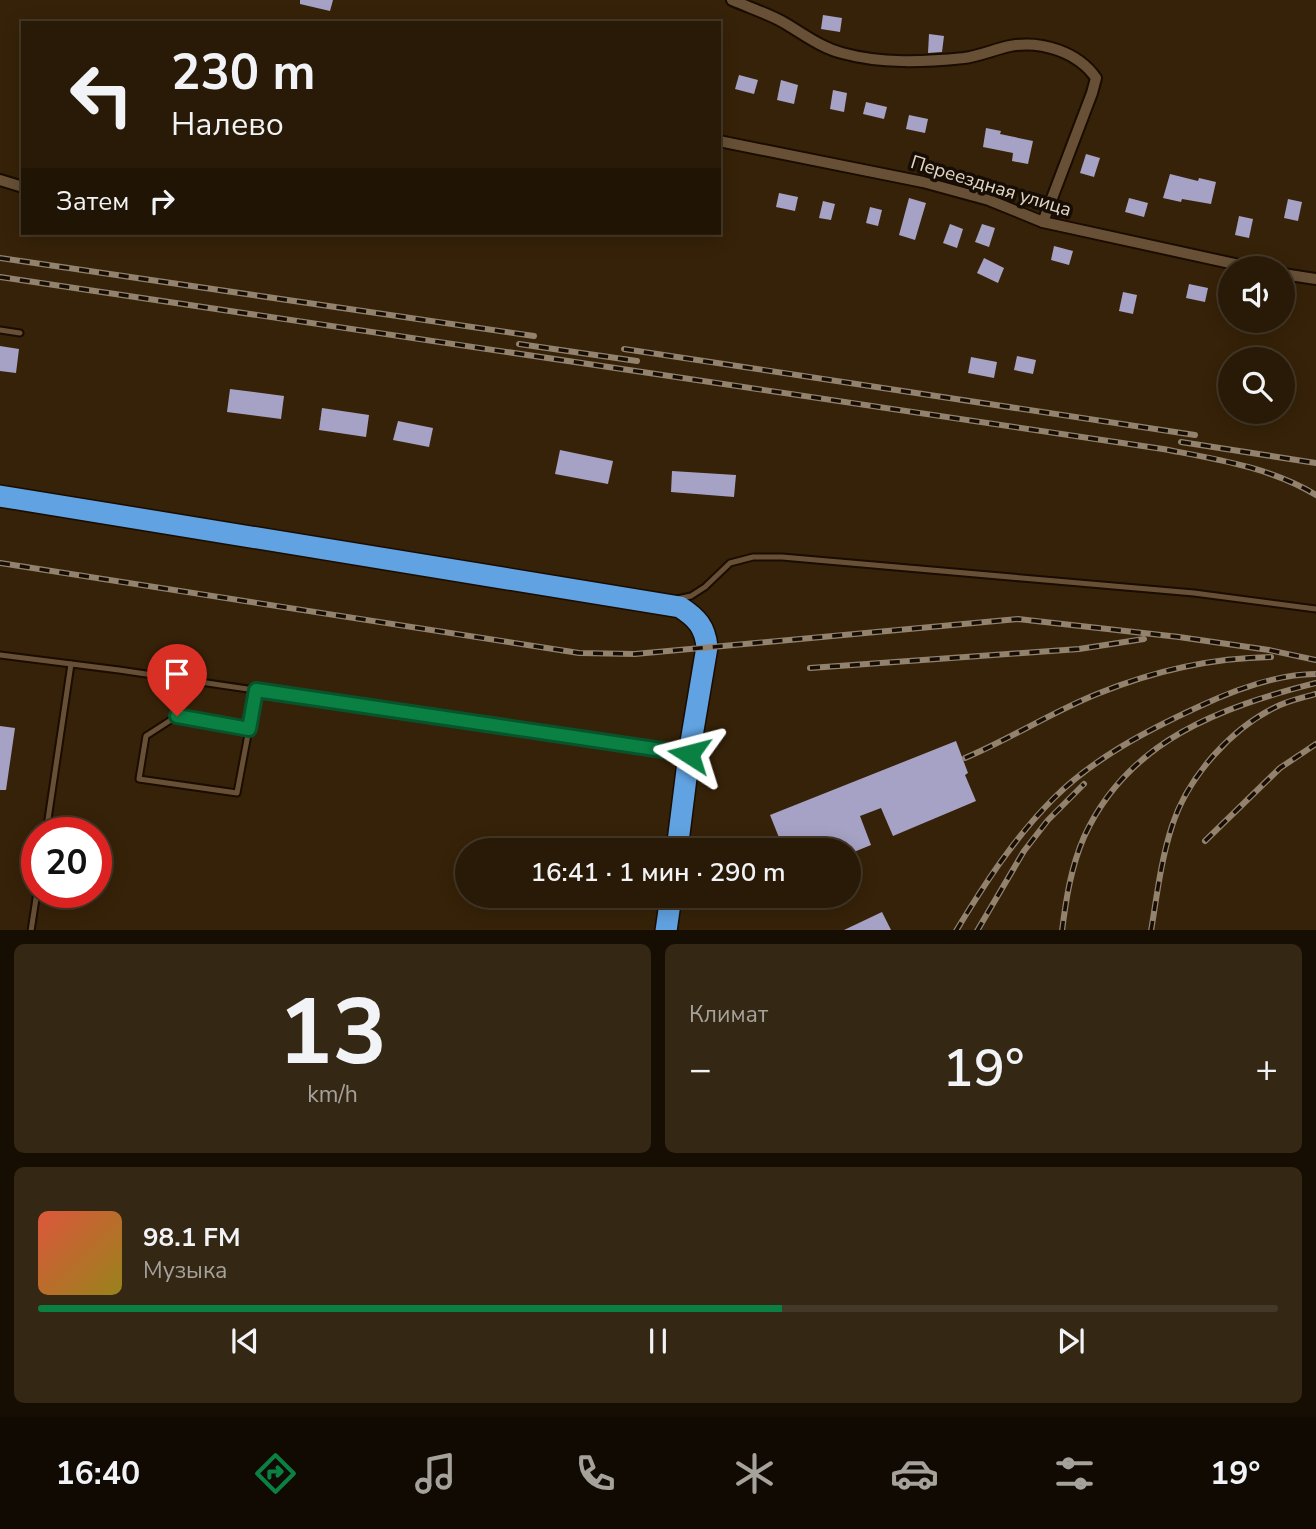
<!DOCTYPE html>
<html lang="ru">
<head>
<meta charset="utf-8">
<style>
	:root { --surface:#281a06; --page:#342714; --text:#f1f3f6; --muted:#a5a19b; --line:#443828; --accent:#0b8043 }
	body { margin:0; font-family:"Nunito Sans",sans-serif; background:var(--page); color:var(--text); height:100vh; display:flex; flex-direction:column; font-size:26px; white-space:nowrap }
	* { box-sizing:border-box; margin:0 }
	p { font-size:23px; color:var(--muted) }
	.icon { flex:none; width:38px; height:38px; fill:none; stroke:currentColor; stroke-width:2; stroke-linecap:round; stroke-linejoin:round }
	.map { position:relative; height:930px; overflow:hidden }
	.panel { display:flex; flex-direction:column; gap:14px; padding:14px; background:#160e03; flex:1 }
	.panel>* { flex:none }
	.top-card { position:absolute; left:21px; top:21px; width:700px; height:214px; border-radius:0px; box-shadow:0 4px 18px #0003,0 0 0 2px var(--line); background:#281a06; color:var(--text); overflow:hidden }
	.buttons { position:absolute; left:1218px; top:256px; display:grid; gap:14px }
	.buttons a { display:grid; place-items:center; width:77px; height:77px; border-radius:50%; background:var(--surface); box-shadow:0 4px 18px #0003,0 0 0 2px var(--line); font-size:35px }
	.speed { position:absolute; left:21px; top:817px; display:flex; gap:14px; font-size:35px; font-weight:700; text-align:center }
	.speed>* { display:grid; place-content:center; width:91px; height:91px; border-radius:50%; background:var(--surface); box-shadow:0 4px 18px #0003,0 0 0 2px var(--line); line-height:1 }
	.speed .limit { border:10px solid #d22; background:#fff; color:#111 }
	.pin { position:absolute; display:grid; place-items:center; width:60px; height:60px; color:#fff; margin:-72px -30px; border-radius:50% 50% 50% 0; rotate:-45deg; box-shadow:0 0 7px #0007 }
	.pin .icon { rotate:45deg }
	.me { position:absolute; width:77px; margin:-38px; rotate:279deg; stroke-linejoin:round; filter:drop-shadow(0 0 5px #0008) }
	.turn { display:flex; align-items:center; gap:24px; height:147px; padding:0 35px; font-size:32px }
	.turn .icon { width:91px; height:91px; stroke-width:2.5 }
	.turn b { display:block; font-size:49px; line-height:60px }
	.then { display:flex; align-items:center; height:66px; padding:0 35px; background:#0003; gap:14px; font-size:26px }
	.big { font-size:52px; font-weight:600; line-height:1.1 }
	.panel .card { flex:1; display:flex; flex-direction:column; justify-content:center; gap:10px; min-width:0; padding:0 24px; border-radius:10px; background:var(--page) }
	.panel .dial { align-items:center; gap:0 }
	.dial b { font-size:91px; line-height:1 }
	.song { display:flex; align-items:center; gap:21px }
	.cover { width:84px; height:84px; border-radius:10px; background:linear-gradient(135deg,hsl(10 70% 55%),hsl(50 70% 35%)) }
	.played { height:7px; border-radius:4px; background:linear-gradient(90deg,var(--accent) 60%,var(--line) 60%) }
	.keys { display:flex; justify-content:space-around; direction:ltr }
	.heat { display:flex; justify-content:space-between; align-items:center; font-size:38px; direction:ltr }
	.panel .tiles { flex:1; display:grid; gap:14px; grid-template-columns:1fr 1fr }
	.card:last-child { grid-column:span 2 }
	.trip { position:absolute; left:455px; top:838px; width:406px; height:70px; border-radius:35px; background:var(--surface); box-shadow:0 4px 18px #0003,0 0 0 2px var(--line); font-weight:600; line-height:70px; text-align:center }
	.tabs { display:flex; height:112px; justify-content:space-around; align-items:center; background:#100a02; color:var(--muted) }
	.tabs .icon { width:49px; height:49px }
	.tabs .on { color:var(--accent) }
	.tabs b { font-size:32px; color:var(--text) }
	.map>svg:first-child { display:block }
	.building { fill:#a6a2c5 }
	.lines { fill:none; stroke-linecap:round; stroke-linejoin:round }
	.lane-casing { stroke:#1a0c00; stroke-width:9 }
	.street-casing { stroke:#1a0c00; stroke-width:14 }
	.highway-casing { stroke:#1a0c00; stroke-width:24 }
	.lane { stroke:#675036; stroke-width:5 }
	.street { stroke:#675036; stroke-width:10 }
	.highway { stroke:#61a3e2; stroke-width:21 }
	.rail-casing { stroke:#93836e; stroke-width:6 }
	.rail { stroke:#160d04; stroke-width:3.5; stroke-dasharray:10; stroke-linecap:butt }
	.route-casing { stroke:#07532c; stroke-width:18 }
	.route { stroke:#0b8043; stroke-width:12 }
	.labels { text-anchor:middle; dominant-baseline:central; stroke-width:7; stroke-linejoin:round; paint-order:stroke }
	.street-label { font-size:19px; fill:#e3d6c7; stroke:#160d04 }
</style>
</head>
<body>
<div class="map">
<svg width="1316" height="931" viewBox="0 0 1316 931">
	<rect width="100%" height="100%" fill="#362208"/>
	<!-- building -->
	<g class="building">
		<polygon points="300,0 333,0 330,11 300,4"/>
		<polygon points="823,15 842,18 840,32 821,29"/>
		<polygon points="929,34 944,36 942,52 928,53"/>
		<polygon points="739,75 758,80 754,94 735,89"/>
		<polygon points="781,80 798,85 794,104 777,100"/>
		<polygon points="833,90 847,93 844,112 830,109"/>
		<polygon points="866,102 887,107 884,119 863,114"/>
		<polygon points="909,115 928,119 925,133 906,129"/>
		<polygon points="986,128 1001,131 1000,134 1033,141 1028,164 1012,161 1013,153 983,147"/>
		<polygon points="1086,154 1100,158 1094,177 1080,173"/>
		<polygon points="1170,174 1198,181 1199,178 1216,182 1211,204 1182,199 1181,202 1163,198"/>
		<polygon points="779,193 798,197 795,211 776,207"/>
		<polygon points="909,198 926,203 915,240 899,235"/>
		<polygon points="1129,198 1148,203 1144,217 1125,212"/>
		<polygon points="1288,199 1302,202 1298,221 1284,218"/>
		<polygon points="823,201 835,204 831,220 819,218"/>
		<polygon points="870,207 882,210 878,226 866,223"/>
		<polygon points="1239,216 1253,219 1249,238 1235,235"/>
		<polygon points="950,224 963,229 957,248 943,243"/>
		<polygon points="982,224 995,228 989,247 975,242"/>
		<polygon points="1054,246 1073,251 1069,265 1051,260"/>
		<polygon points="984,258 1004,268 998,283 977,273"/>
		<polygon points="1189,284 1208,288 1205,302 1186,298"/>
		<polygon points="1123,292 1137,295 1133,314 1119,311"/>
		<polygon points="0,346 19,349 16,373 0,371"/>
		<polygon points="1017,356 1036,360 1033,374 1014,370"/>
		<polygon points="971,357 997,362 994,378 968,373"/>
		<polygon points="230,389 284,396 281,419 227,412"/>
		<polygon points="322,408 369,415 366,437 319,430"/>
		<polygon points="398,421 433,428 429,447 393,440"/>
		<polygon points="560,450 613,461 608,484 555,474"/>
		<polygon points="672,471 736,475 734,497 671,492"/>
		<polygon points="0,726 15,728 6,790 0,790"/>
		<polygon points="956,741 968,773 965,775 976,801 893,836 881,808 860,816 871,845 849,854 849,850 784,850 770,815"/>
		<polygon points="882,912 891,930 844,930"/>
	</g>
	<g class="lines">
		<!-- lane casing -->
		<g class="lane-casing">
			<g id="lane">
				<polyline points="0,330 20,333"/>
				<polyline points="677,599 691,596 705,587 730,563 753,557 782,557 1194,593 1316,609"/>
				<polyline points="0,655 119,670 683,753"/>
				<polyline points="249,729 237,793 139,779 146,736 177,716 249,729 256,690"/>
				<polyline points="46,833 71,664"/>
				<polyline points="31,931 37,892"/>
			</g>
		</g>
		<!-- street casing -->
		<g class="street-casing">
			<g id="street">
				<path d="M732 0C748 7 766 13 781 21 801 32 819 47 842 53 881 64 924 62 964 58 980 56 995 49 1010 46 1041 40 1078 52 1096 78L1092 93 1043 222"/>
				<polyline points="719,141 923,182 989,200 1043,222 1253,268"/>
				<polyline points="0,180 23,187"/>
				<polyline points="1283,274 1316,279"/>
			</g>
		</g>
		<!-- highway casing -->
		<g class="highway-casing">
			<g id="highway">
				<path d="M0 496 680 607C697 618 705 627 707 647L689 754 677 850"/>
				<polyline points="666,931 671,896"/>
			</g>
		</g>
		<!-- lane -->
		<use href="#lane" class="lane"/>
		<!-- street -->
		<use href="#street" class="street"/>
		<!-- highway -->
		<use href="#highway" class="highway"/>
		<!-- rail casing -->
		<g class="rail-casing">
			<g id="rail">
				<polyline points="0,258 534,336"/>
				<path d="M0 277 1163 449C1215 459 1270 467 1316 495"/>
				<polyline points="519,344 637,361"/>
				<polyline points="624,349 1195,435"/>
				<polyline points="1181,442 1316,463"/>
				<polyline points="0,563 579,653 635,654 1018,619 1179,637 1269,650 1316,660"/>
				<polyline points="810,668 1079,649 1144,639"/>
				<path d="M965 758C1010 739 1052 712 1097 694 1153 671 1210 658 1271 657"/>
				<polyline points="1205,841 1280,768 1316,744"/>
				<path d="M956 931C985 883 1015 837 1054 798 1094 758 1148 730 1198 707 1234 690 1276 674 1316 674"/>
				<polyline points="977,931 1024,851 1048,820 1084,784"/>
				<path d="M1062 931C1066 899 1071 867 1084 837 1128 740 1221 707 1316 683"/>
				<path d="M1151 931C1157 895 1161 860 1172 826 1188 776 1233 726 1280 705 1291 700 1304 697 1316 694"/>
			</g>
		</g>
		<!-- rail -->
		<use href="#rail" class="rail"/>
	</g>
	<g class="lines">
		<!-- route casing -->
		<g class="route-casing">
			<polyline id="route" points="177,716 249,729 256,690 689,754"/>
		</g>
		<!-- route -->
		<use href="#route" class="route"/>
	</g>
	<g class="labels">
		<!-- street labels -->
		<g class="street-label">
			<text transform="translate(991 186) rotate(17)">Переездная улица</text>
		</g>
	</g>
</svg>
<div class="buttons">
<a><svg class="icon" aria-label="sound" viewBox="0 0 24 24"><path d="M4 9h4l5-4v14l-5-4H4zM17 9q2 3 0 6"/></svg></a>
<a><svg class="icon" aria-label="search" viewBox="0 0 24 24"><circle cx="10" cy="10" r="6"/><path d="M15 15l6 6"/></svg></a>
</div>
<div class="speed"><div class="limit">20</div></div>
<div class="pin" style="left:177px;top:716px;background:#d93025"><svg class="icon" aria-label="arrive" viewBox="0 0 24 24"><path d="M6 21V4h12l-3 4 3 4H6"/></svg></div>
<svg class="me" style="left:689px;top:754px" viewBox="-20 -20 40 40"><path d="M0-17L14 15 0 8-14 15z" fill="#0b8043" stroke="#fff" stroke-width="4"/></svg>
<div class="trip">16:41 · 1 мин · 290 m</div>
<div class="top-card">
<div class="turn"><svg class="icon" aria-label="left" viewBox="0 0 24 24"><path d="M17 20v-9H6M10 6l-5 5 5 5"/></svg><div><b>230 m</b>Налево</div></div>
<div class="then">Затем<svg class="icon" aria-label="right" viewBox="0 0 24 24"><path d="M7 20v-9h11M14 6l5 5-5 5"/></svg></div>
</div>
</div>
<section class="panel">
<div class="tiles">
<div class="card dial"><b>13</b><p>km/h</p></div>
<div class="card"><p>Климат</p>
<div class="heat"><a>−</a><b class="big">19°</b><a>+</a></div>
</div>
<div class="card">
<div class="song"><i class="cover"></i><div><b>98.1 FM</b><p>Музыка</p></div></div>
<div class="played"></div>
<div class="keys"><svg class="icon" aria-label="previous" viewBox="0 0 24 24"><path d="M18 5L8 12l10 7zM5 5v14"/></svg><svg class="icon" aria-label="pause" viewBox="0 0 24 24"><path d="M8 5v14M16 5v14"/></svg><svg class="icon" aria-label="next" viewBox="0 0 24 24"><path d="M6 5l10 7-10 7zM19 5v14"/></svg></div>
</div>
</div>
</section>
<nav class="tabs">
<b>16:40</b>
<svg class="icon on" aria-label="directions" viewBox="0 0 24 24"><path d="M12 3l9 9-9 9-9-9zM9 14v-3h6M13 9l2 2-2 2"/></svg>
<svg class="icon" aria-label="music" viewBox="0 0 24 24"><path d="M9 18V5l10-2v13"/><circle cx="6" cy="18" r="3"/><circle cx="16" cy="16" r="3"/></svg>
<svg class="icon" aria-label="phone" viewBox="0 0 24 24"><path d="M5 4h4l2 5-3 2q2 4 5 5l2-3 5 2v4C11 20 4 13 5 4z"/></svg>
<svg class="icon" aria-label="climate" viewBox="0 0 24 24"><path d="M12 3v18M4 7l16 10M4 17L20 7"/></svg>
<svg class="icon" aria-label="car" viewBox="0 0 24 24"><path d="M5 17H2v-5l4-1 3-4h7l3 4 3 1v5h-3M9 17h6M6 11h13"/><circle cx="7" cy="17" r="2"/><circle cx="17" cy="17" r="2"/></svg>
<svg class="icon" aria-label="filters" viewBox="0 0 24 24"><path d="M4 7h16M4 17h16"/><circle cx="9" cy="7" r="2"/><circle cx="15" cy="17" r="2"/></svg>
<b>19°</b>
</nav>
</body>
</html>
